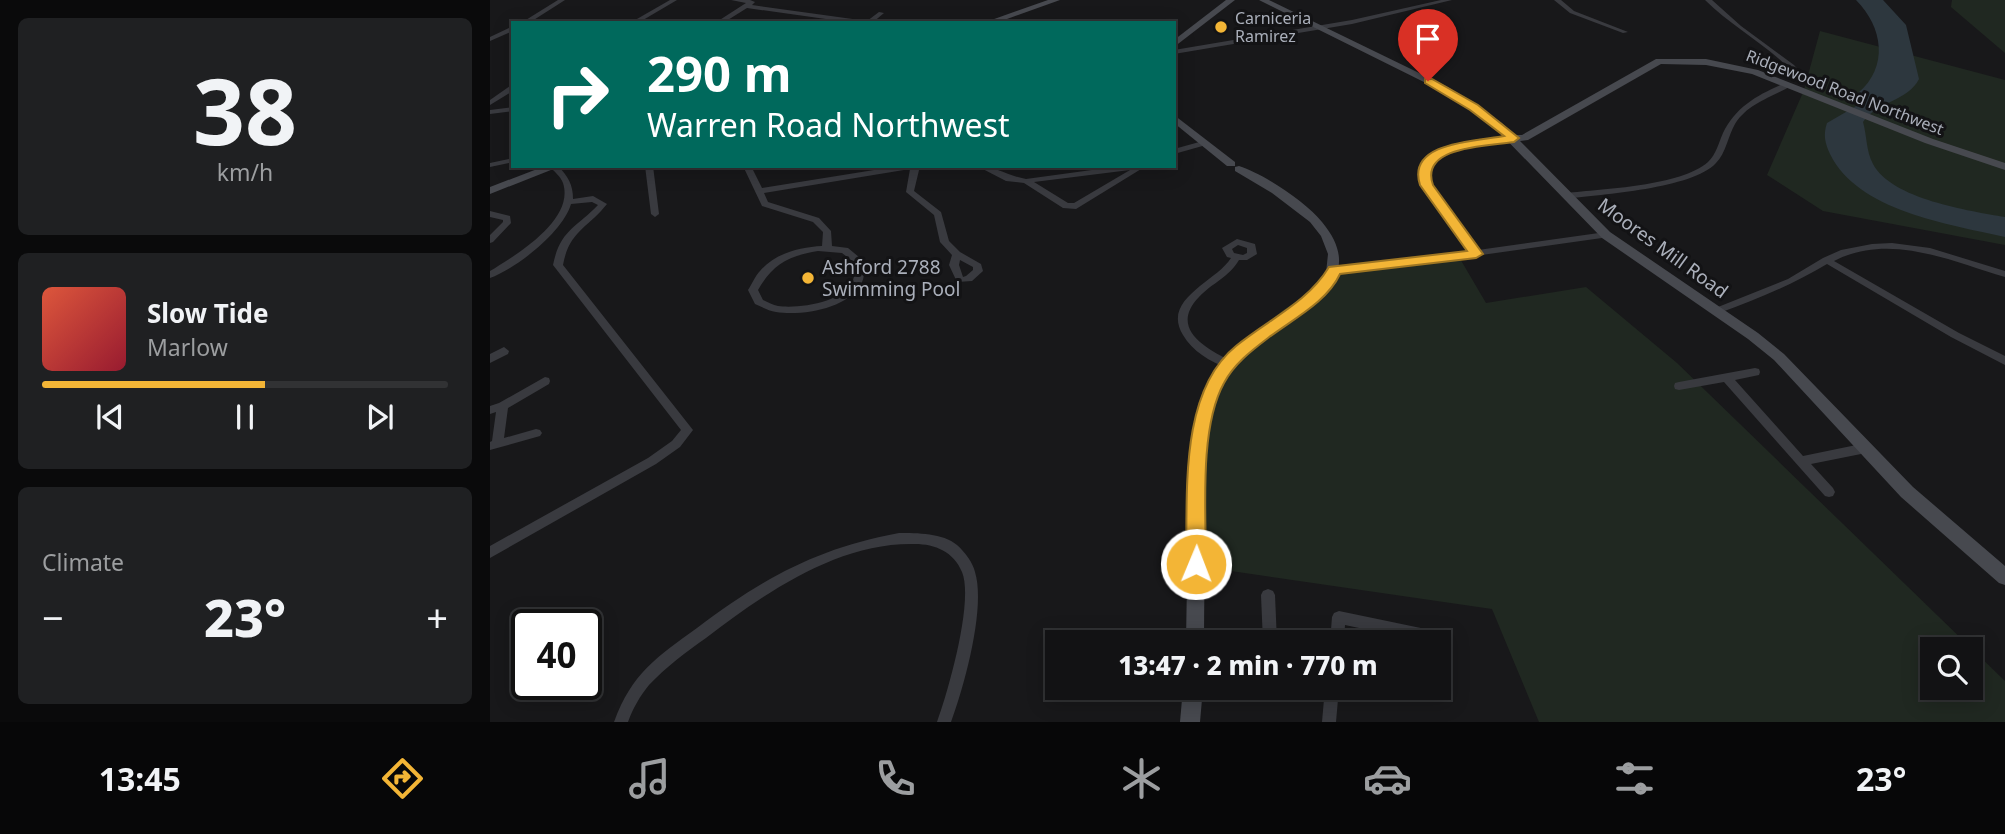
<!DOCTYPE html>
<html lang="en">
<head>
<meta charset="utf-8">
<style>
	:root { --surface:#121214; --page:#1f2022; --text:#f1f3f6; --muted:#9c9ea0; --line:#313234; --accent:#f3b536 }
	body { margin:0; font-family:"Noto Sans",sans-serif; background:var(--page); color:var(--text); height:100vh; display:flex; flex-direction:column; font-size:26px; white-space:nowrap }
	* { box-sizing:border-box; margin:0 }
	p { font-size:23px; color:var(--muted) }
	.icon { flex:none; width:38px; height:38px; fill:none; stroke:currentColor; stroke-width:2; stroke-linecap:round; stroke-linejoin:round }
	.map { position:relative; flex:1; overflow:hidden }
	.drawer { display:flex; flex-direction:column; gap:18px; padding:18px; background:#0a0a0b; width:490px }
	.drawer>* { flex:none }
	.hud { position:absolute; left:21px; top:21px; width:665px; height:147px; border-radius:0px; box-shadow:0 4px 18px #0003,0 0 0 2px var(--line); background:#00695c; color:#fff; overflow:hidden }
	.controls { position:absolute; left:1430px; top:637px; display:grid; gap:14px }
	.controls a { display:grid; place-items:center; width:63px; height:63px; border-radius:0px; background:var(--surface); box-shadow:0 4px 18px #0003,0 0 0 2px var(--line); font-size:35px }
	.speed { position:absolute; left:21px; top:609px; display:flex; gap:14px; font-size:35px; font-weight:700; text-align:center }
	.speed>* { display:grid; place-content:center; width:91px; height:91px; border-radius:50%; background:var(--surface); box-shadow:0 4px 18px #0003,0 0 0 2px var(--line); line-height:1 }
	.speed .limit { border:4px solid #111; border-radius:10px; background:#fff; color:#111 }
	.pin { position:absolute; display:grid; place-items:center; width:60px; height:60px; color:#fff; margin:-72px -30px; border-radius:50% 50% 50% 0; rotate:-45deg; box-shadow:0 0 7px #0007 }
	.pin .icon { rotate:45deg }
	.me { position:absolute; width:77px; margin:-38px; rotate:1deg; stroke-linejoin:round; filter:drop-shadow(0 0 5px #0008) }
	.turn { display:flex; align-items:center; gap:24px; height:147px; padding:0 21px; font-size:32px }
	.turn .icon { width:91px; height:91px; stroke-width:2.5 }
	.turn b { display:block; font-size:49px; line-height:60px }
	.big { font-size:52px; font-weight:800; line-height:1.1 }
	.drawer .tile { flex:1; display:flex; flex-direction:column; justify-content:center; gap:10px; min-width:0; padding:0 24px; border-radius:10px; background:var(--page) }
	.drawer .dial { align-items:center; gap:0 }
	.dial b { font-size:91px; line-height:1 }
	.song { display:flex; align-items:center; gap:21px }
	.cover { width:84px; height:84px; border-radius:10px; background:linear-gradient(135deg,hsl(10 70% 55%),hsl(350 70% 35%)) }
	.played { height:7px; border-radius:4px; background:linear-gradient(90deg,var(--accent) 55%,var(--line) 55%) }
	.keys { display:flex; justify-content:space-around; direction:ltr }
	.heat { display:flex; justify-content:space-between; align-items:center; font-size:38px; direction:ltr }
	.trip { position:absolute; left:555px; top:630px; width:406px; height:70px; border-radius:0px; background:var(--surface); box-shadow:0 4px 18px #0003,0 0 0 2px var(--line); font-weight:800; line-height:70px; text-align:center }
	.menu { display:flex; height:112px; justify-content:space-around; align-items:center; background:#070708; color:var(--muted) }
	.menu .icon { width:49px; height:49px }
	.menu .active { color:var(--accent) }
	.menu b { font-size:32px; color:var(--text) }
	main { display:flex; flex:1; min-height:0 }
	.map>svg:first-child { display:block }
	.green { fill:#202821; fill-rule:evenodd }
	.water { fill:#2d373e }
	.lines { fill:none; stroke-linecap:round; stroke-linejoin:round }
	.street { fill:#393a3f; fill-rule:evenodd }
	.secondary { fill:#47494f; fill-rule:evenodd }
	.route { fill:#f3b536; stroke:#9e7623; stroke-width:2 }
	.poi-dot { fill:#f3b536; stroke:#131315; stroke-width:2.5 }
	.labels { text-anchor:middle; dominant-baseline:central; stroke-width:6; stroke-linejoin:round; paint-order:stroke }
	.far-poi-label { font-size:16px; fill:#aaafba; stroke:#131315; text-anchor:start }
	.far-street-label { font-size:16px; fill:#aaafba; stroke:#131315 }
	.street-label { font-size:19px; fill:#aaafba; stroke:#131315 }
	.poi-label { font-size:19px; fill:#aaafba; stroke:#131315; text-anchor:start }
</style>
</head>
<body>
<main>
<section class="drawer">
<div class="tile dial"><b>38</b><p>km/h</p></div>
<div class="tile">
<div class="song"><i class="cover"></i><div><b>Slow Tide</b><p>Marlow</p></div></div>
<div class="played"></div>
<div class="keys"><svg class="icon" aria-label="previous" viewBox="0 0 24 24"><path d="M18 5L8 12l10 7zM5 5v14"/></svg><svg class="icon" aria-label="pause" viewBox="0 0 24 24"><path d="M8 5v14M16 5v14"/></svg><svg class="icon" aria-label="next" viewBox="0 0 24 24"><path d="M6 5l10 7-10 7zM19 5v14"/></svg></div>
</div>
<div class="tile"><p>Climate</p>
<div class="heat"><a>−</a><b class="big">23°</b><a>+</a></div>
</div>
</section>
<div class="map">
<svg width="1515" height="722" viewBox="0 0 1515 722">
	<rect width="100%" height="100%" fill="#18181a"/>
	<!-- green -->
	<g class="green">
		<polygon points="1462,0 1515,0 1515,53 1461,7"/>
		<polygon points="1330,31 1515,80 1515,245 1333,211 1277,175 1314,90"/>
		<path d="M969 257 996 303 1096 287 1187 363 1515 681V722H1049L1002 609 700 565 709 427 730 363 792 311 836 281 840 268 867 272ZM1442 649H1480V688H1442Z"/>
	</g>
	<!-- water -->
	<path class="water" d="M1366 0H1393L1416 25 1429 79C1418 101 1386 102 1373 122 1377 136 1376 151 1383 164 1401 199 1480 211 1515 217V237C1458 224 1368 211 1340 154 1335 143 1333 135 1337 123L1368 105V93C1399 67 1393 27 1366 0Z"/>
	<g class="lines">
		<!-- street -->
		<g class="street">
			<polygon points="68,0 75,0 39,23 31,23"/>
			<polygon points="180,0 187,0 148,23 140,23"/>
			<polygon points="241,0 260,0 265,2 262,5 377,21 389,12 394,13 382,23 364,23 257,8 233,23 225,23 256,3"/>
			<polygon points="951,0 962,0 862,24 684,54 684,50 862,20"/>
			<polygon points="1064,0 1071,0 1084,11 1138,32 1133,33 1080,13"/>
			<path d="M1215 0H1222L1251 26 1304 65 1317 80 1315 81H1311C1285 49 1244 29 1215 0Z"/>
			<polygon points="23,26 23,31 0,41 0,37"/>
			<path d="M1295 83 1302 85C1282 98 1259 102 1245 124 1238 136 1236 153 1226 163 1202 189 1112 194 1076 199L1072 196 1076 193C1113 189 1191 186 1218 162 1226 155 1229 142 1233 133 1246 106 1269 94 1295 83Z"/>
			<polygon points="20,86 23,86 23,91 0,105 0,100"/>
			<polygon points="23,107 23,111 0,114 0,110"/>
			<path d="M1024 136 1028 138 1027 140C1007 143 986 144 967 149 956 152 939 159 937 172 936 186 977 236 988 250L1116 232 1120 235 1119 237 871 272H841L839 270 844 267 871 266 979 251C968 235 956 219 944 202 940 197 934 191 932 185 915 143 1000 139 1024 136Z"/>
			<polygon points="713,141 717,143 716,145 684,154 684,149"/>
			<polygon points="23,158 23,162 0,167 0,163"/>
			<path d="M59 166H68C78 176 83 185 83 199L103 196 117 204C98 228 79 231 73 265L203 430 190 447 166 464 0 558V546L158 458 182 441 191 430 63 265C70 230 86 228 108 205L102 202 81 204C73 232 27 268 0 278V271C26 255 85 220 73 183 71 177 64 171 59 166Z"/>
			<polygon points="155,166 163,166 169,214 165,217 161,214"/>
			<path d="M253 166H261L272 188 409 166H430L424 191 451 212 459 241 470 252 491 264 493 271 482 281 467 282 459 265 462 255 450 242 444 215 416 192 420 169 274 193 278 202 329 218 341 231 342 246 358 248 375 262C374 268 375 278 371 284 357 309 312 316 286 312 279 311 272 307 265 304L258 290C262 284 265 276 270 271 285 253 311 247 332 246L333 232 323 222 272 206ZM328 251 352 253 365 263C365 268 365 275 363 280 355 302 309 309 288 306 283 305 278 302 273 300L268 290C283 264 298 256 328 251ZM470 260 483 267V270L476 276 473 277 469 265Z"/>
			<path d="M487 166C505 166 518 176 536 179L631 166H656L586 209 573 208 534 183 516 181ZM640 170 584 203H578L544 182Z"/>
			<polygon points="0,211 20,216 21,223 3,242 0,243 0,235 13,222 13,220 0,217"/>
			<path d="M747 239 765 244 767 254 757 260H749C738 278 722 283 709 297 679 328 715 348 741 361L742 364 737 368C721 362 702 351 693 335 671 299 726 282 741 258L737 257 732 248ZM748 245 757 248V253L753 255 744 253 742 249Z"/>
			<path d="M1402 243 1440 248 1515 271V277C1460 261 1400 232 1344 261L1469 333 1515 356V365L1461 337 1337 264C1302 285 1267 299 1229 313L1226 314 1221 311 1223 309 1298 279 1333 258 1351 250 1382 244Z"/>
			<polygon points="14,347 19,351 18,354 0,363 0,354"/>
			<polygon points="1265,368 1269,369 1270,372 1269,375 1245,380 1313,456 1376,443 1380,445 1382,448 1380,451 1376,453 1321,464 1343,488 1345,492 1343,496 1339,497 1335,496 1234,382 1189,390 1185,389 1184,386 1185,383 1189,382"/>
			<polygon points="55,377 59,378 60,381 59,384 18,408 14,438 46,429 50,430 52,433 50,436 0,450 0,442 2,441 6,412 0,414 0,406 9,403"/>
			<path d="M409 533C427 533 453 533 467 545 475 552 483 563 485 572 496 608 474 687 461 722H447C458 692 484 601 472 572 464 552 445 544 425 544 348 542 275 593 216 638 196 652 176 667 159 685 150 696 143 708 138 722H124C142 673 167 657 207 628 273 578 328 548 409 533Z"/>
			<polygon points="778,589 783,591 785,595 787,642 773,642 771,595 773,591"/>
			<polygon points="849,611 950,632 955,634 957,639 955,644 950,646 948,642 935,642 855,625 854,642 840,642 842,617 844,613"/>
			<polygon points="835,688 849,688 846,722 832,722"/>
		</g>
		<!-- secondary -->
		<g class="secondary">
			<polygon points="558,0 570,0 506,23 493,23"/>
			<polygon points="736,0 745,0 684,47 684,40"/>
			<polygon points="769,0 779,0 958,87 1012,123 1024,135 1032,135 1166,59 1216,59 1268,70 1443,139 1515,163 1515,170 1435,143 1262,74 1216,65 1171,64 1038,140 1030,141 1120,232 1268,333 1294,354 1423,487 1515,566 1515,585 1509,583 1411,497 1284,360 1258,339 1112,238 1004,127 952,91"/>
			<polygon points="684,115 745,162 745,166 737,166 684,123"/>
			<polygon points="55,166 71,166 0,194 0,187"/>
			<path d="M749 166C774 174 816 202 832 222 887 288 795 318 755 354 743 364 731 382 726 398 714 439 715 482 715 525 715 564 714 603 714 642H696L699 460 712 397 722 375 744 348 824 291 836 273 838 254 831 236 820 222 782 193 745 171V167Z"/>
			<polygon points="693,688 713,688 710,722 690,722"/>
		</g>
	</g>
	<!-- route -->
	<path class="route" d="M935 79H942L988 105 1029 138 1024 142C998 146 929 146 943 185L993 254 986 258 850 274C837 302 803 319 778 338 761 351 744 364 734 383 709 428 716 513 716 564L713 570 706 573 699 570 696 564C698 497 688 393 746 346 779 319 817 303 839 267L977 251 930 185C916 142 986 141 1014 136L980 110 935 83Z"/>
	<!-- markers -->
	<g class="poi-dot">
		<circle cx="731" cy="27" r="7"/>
		<circle cx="318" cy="278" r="7"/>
	</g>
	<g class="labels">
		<!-- far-poi labels -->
		<g class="far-poi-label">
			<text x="745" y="18">Carniceria<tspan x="745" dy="18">Ramirez</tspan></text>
		</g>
		<!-- far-street labels -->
		<g class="far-street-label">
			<text transform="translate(1355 92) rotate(21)">Ridgewood Road Northwest</text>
		</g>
		<!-- street labels -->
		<g class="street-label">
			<text transform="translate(1173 248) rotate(36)">Moores Mill Road</text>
		</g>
		<!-- poi labels -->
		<g class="poi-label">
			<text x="332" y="267">Ashford 2788<tspan x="332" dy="22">Swimming Pool</tspan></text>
		</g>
	</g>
</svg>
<div class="controls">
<a><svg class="icon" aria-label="search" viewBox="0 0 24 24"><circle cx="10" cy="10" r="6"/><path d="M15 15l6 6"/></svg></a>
</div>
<div class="speed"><div class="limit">40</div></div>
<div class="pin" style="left:938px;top:81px;background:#d93025"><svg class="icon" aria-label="arrive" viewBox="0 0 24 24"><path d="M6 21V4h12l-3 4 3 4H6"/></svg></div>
<svg class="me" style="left:706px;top:564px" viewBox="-20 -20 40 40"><circle r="17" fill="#f3b536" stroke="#fff" stroke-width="3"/><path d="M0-11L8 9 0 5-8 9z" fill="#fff"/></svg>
<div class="trip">13:47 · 2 min · 770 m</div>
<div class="hud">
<div class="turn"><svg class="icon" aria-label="right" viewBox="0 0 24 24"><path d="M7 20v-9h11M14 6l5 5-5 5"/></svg><div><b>290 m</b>Warren Road Northwest</div></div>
</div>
</div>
</main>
<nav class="menu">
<b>13:45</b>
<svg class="icon active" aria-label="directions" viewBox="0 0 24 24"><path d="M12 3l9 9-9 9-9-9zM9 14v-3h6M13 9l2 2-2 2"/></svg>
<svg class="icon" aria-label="music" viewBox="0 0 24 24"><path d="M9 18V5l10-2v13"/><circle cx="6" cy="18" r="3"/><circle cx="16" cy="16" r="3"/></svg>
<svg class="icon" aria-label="phone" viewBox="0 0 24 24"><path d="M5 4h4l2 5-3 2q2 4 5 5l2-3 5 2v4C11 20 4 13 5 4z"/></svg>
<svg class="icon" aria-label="climate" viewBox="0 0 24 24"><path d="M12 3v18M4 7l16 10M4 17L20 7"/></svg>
<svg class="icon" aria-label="car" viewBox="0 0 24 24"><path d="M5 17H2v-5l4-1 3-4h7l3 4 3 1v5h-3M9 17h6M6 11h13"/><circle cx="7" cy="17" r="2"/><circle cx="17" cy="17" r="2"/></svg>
<svg class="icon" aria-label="filters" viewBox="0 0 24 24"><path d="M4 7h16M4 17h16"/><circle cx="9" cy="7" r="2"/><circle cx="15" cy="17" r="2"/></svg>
<b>23°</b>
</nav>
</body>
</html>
